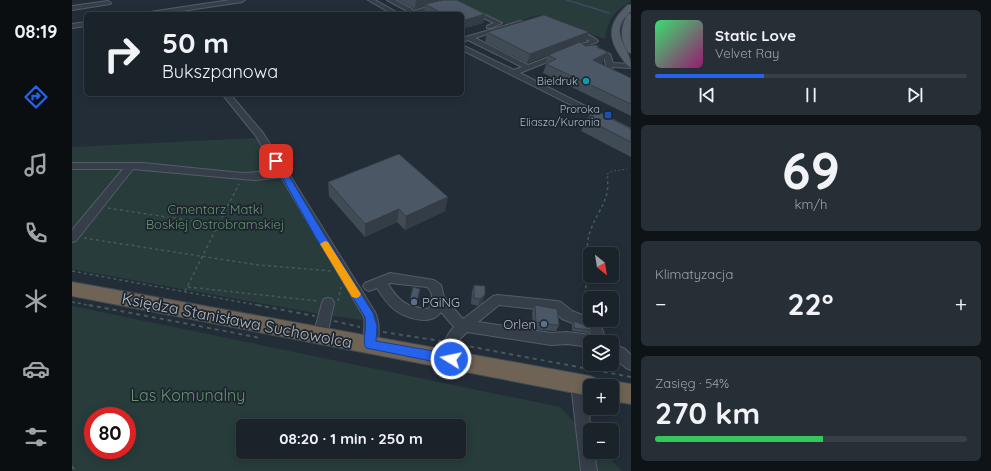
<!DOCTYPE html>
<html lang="pl">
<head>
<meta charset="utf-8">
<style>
	:root { --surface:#1a222a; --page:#272f36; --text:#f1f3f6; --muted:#9fa4a8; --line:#383f47; --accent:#2563eb }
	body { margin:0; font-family:Quicksand,sans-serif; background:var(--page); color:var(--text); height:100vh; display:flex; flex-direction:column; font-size:15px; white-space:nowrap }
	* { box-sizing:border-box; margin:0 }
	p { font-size:13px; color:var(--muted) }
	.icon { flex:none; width:22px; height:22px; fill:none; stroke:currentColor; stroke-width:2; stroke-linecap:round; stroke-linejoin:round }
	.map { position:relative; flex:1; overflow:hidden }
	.sheet { display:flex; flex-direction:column; gap:10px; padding:10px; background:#0e1317; width:360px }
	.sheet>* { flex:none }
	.hud { position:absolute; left:12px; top:12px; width:380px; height:84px; border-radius:6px; box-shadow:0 2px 10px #0003,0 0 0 1px var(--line); background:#1a222a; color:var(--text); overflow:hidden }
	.needle { width:26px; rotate:150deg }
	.tools { position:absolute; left:511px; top:247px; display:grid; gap:8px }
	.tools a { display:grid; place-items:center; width:36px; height:36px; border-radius:6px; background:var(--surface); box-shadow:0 2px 10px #0003,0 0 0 1px var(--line); font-size:20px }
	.speed { position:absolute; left:12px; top:407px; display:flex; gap:8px; font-size:20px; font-weight:700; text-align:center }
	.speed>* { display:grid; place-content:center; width:52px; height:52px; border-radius:50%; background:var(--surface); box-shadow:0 2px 10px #0003,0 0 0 1px var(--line); line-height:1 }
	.speed .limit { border:6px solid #d22; background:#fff; color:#111 }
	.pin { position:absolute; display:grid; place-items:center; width:34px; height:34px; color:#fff; margin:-17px; border-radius:8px; box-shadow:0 2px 6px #0006 }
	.me { position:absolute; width:44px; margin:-22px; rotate:280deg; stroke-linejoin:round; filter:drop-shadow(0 0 3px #0008) }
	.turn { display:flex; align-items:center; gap:14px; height:84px; padding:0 12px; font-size:18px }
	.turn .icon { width:52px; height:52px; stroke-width:2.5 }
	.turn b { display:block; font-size:28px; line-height:34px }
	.big { font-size:30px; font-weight:700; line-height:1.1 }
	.sheet .card { flex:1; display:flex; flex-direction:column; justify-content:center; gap:6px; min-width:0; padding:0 14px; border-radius:6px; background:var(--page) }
	.sheet .dial { align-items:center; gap:0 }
	.dial b { font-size:52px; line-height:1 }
	.song { display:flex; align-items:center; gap:12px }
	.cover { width:48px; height:48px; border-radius:6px; background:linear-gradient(135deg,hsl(140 70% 55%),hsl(320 70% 35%)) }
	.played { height:4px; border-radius:2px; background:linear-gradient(90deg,var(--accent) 35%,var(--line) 35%) }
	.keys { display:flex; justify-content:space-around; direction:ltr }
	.heat { display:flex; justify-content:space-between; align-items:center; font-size:22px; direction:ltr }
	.charge { height:6px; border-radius:3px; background:linear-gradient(90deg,#34c759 54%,var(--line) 0) }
	.trip { position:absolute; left:164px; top:419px; width:230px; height:40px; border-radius:6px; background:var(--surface); box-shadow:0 2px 10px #0003,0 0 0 1px var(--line); font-weight:700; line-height:40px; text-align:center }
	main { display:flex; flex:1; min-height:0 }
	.menu { display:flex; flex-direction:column; width:72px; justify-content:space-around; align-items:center; background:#0a0e11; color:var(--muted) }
	.menu .icon { width:28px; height:28px }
	.menu .on { color:var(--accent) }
	.menu b { font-size:18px; color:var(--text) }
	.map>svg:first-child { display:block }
	.green { fill:#283c3c; fill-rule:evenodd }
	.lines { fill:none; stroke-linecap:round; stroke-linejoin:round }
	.stream { stroke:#394c61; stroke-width:1.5 }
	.minor-casing { stroke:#545d67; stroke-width:2 }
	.major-casing { stroke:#404852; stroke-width:2 }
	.highway-casing { stroke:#414a54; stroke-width:2 }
	.path-far2 { stroke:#46595b; stroke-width:1; stroke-dasharray:2 2; stroke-linecap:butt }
	.path-far1 { stroke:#46595b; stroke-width:1.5; stroke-dasharray:3 3; stroke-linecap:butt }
	.path { stroke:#46595b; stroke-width:2; stroke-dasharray:4 4; stroke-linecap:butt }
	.minor { fill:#363f49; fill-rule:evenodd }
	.major { fill:#545e69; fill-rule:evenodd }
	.highway { fill:#6e6354; fill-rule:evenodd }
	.wall { fill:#404b56 }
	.shaded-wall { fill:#343d46 }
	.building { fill:#4b5764; stroke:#343d46 }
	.route { fill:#2563eb; stroke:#184099 }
	.slow { fill:#f59e0b }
	.culture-dot { fill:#0f9aa8; stroke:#1c242e; stroke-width:1.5 }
	.transit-dot { fill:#1a4fb4; stroke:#1c242e; stroke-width:1.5 }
	.service-dot { fill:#5c6f8a; stroke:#1c242e; stroke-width:1.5 }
	.labels { text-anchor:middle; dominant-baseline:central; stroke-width:3.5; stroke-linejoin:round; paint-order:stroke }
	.far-poi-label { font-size:11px; fill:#b1bac5; stroke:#1c242e; text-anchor:end }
	.park-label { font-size:13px; fill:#6a9472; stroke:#1c242e }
	.poi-label { font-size:13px; fill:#b1bac5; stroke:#1c242e; text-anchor:start }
	.near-street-label { font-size:16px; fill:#b1bac5; stroke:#1c242e }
	.near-park-label { font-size:16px; fill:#6a9472; stroke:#1c242e }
</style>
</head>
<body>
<main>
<nav class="menu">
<b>08:19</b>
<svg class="icon on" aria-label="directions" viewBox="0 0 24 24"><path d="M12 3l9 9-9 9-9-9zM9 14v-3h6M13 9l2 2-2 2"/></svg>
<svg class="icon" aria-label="music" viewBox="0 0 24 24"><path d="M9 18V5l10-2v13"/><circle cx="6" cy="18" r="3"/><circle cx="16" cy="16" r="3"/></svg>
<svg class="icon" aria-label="phone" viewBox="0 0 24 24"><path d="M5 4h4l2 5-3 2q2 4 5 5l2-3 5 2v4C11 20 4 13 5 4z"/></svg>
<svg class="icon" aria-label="climate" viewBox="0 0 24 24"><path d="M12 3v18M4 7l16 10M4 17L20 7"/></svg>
<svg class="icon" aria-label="car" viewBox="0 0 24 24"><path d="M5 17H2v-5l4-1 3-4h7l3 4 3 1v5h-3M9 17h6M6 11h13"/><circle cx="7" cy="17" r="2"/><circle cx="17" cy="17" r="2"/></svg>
<svg class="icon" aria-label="filters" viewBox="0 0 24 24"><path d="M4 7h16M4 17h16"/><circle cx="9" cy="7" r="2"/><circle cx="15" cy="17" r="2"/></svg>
</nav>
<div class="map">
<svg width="559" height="471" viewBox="0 0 559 471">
	<rect width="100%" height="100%" fill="#232d38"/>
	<!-- green -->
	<g class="green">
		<path d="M384 0H559V1C541 12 537 18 533 39L467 15 434 24Z"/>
		<polygon points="186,138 292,316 291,320 261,316 261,313 249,311 248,314 0,269 0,147"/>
		<path d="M0 306 488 407 518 438V452H532L550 471H0ZM21 416H55V450H21ZM171 426H387V452H171Z"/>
	</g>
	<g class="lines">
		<!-- stream -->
		<polyline class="stream" points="495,0 537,13"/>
		<!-- minor casing -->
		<g class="minor-casing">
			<g id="minor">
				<polygon points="158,0 173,0 170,2 90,14 75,14 78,12"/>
				<polygon points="296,0 303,0 328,14 320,14"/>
				<polygon points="315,0 323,0 340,9 341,11 366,4 369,6 342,14 332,14 337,12"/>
				<polygon points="36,1 39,3 38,4 0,10 0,6"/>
				<polygon points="397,9 401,9 430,23 419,28 415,28 415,26 422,23 397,11"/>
				<path d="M448 21 453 22 403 38 456 65 518 41 500 33V31C508 30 521 36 526 41L525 42 448 73 559 129V135L390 50V45L442 70 450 67 396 40 390 42V38Z"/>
				<polygon points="14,22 14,26 0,28 0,24"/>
				<polygon points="521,48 538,54 541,63 559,64 559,68 540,67 539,69 540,72 559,80 559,85 534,75 531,69 534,65 532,57 519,51 519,49"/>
				<path d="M150 94H158L191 133 214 170 218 173 217 174 303 312C308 323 308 339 303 349L298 351 293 349C289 340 294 327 292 317L209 177 185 180 170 179 61 169 4 241 0 242V230L51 169H0V163H71L170 173 205 171 184 136Z"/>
				<path d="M318 273 362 280 369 285 372 297 391 319 421 296 425 295 485 301 489 302 500 311 518 318V320L527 321 535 342H518V347L495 344 479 345 395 332 386 341V359L384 363 379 365 374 363C369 351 372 337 382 327L369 312C360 326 335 319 323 310 316 305 310 296 305 288L297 291 293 289 291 286 293 283ZM318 283 355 287C362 293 360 299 358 307L355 309C334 307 327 301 316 284ZM427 305 482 311 490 319 517 329 519 335 495 332 479 333 406 322Z"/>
				<polygon points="256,298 260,299 262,303 255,336 253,340 248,342 243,340 241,336 250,303 252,299"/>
				<polygon points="540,343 553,349 559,355 559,370 554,368 540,356"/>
				<polygon points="506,377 511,379 513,384 519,430 518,452 522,452 525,471 509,471 499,384 501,379"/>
			</g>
		</g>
		<!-- major casing -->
		<g class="major-casing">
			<g id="major">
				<path d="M556 5H559V11C533 34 559 45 559 67L556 66C537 43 532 26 556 5Z"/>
				<path d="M556 14H559L558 33 559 53 556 52C548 39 548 27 556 14Z"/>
			</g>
		</g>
		<!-- highway casing -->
		<g class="highway-casing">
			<g id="highway">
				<polygon points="0,282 518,376 525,379 528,386 518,386 518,396 0,296"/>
				<polygon points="540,381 559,384 559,404 540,401 540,386 532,386 533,384"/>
			</g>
		</g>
		<!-- path-far2 -->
		<polyline class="path-far2" points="536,178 535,174 541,171 555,169"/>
		<!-- path-far1 -->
		<g class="path-far1">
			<polyline points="36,208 146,225 167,184"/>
			<polyline points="12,238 186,265 260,271"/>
			<polyline points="0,271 190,306"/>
			<polyline points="116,287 246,301"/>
			<polyline points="113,291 146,225"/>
			<polyline points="266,301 269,287"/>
			<polyline points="0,302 22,306"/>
			<path d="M513 306C511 295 515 287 515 276 516 260 513 243 519 229 526 210 539 199 535 177"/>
		</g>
		<!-- path -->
		<g class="path">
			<polyline points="17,305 189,338"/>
			<polyline points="185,305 243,316"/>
			<polyline points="513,305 514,312"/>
			<polyline points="262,321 288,327"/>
			<polyline points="311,332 369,341"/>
			<polyline points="390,345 559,377"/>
			<polyline points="0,466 3,471"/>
		</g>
		<!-- minor -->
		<use href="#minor" class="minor"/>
		<!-- major -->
		<use href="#major" class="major"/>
		<!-- highway -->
		<use href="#highway" class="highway"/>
	</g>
	<!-- wall -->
	<g class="wall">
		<polygon points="326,0 385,0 413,14 411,23 390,29 390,14 354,14 352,13 353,6 343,9"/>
		<polygon points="415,32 517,32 513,41 509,43 513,46 527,48 531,62 529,64 559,78 559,116 471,73 474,65 473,64 476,55 455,63 413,42"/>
		<polygon points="514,119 559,129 559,157 509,131"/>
		<polygon points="256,182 373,211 333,230 325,222 293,237 257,196"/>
		<polygon points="402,285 411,302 406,306 399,304 400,291"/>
		<polygon points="341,287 348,289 345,304 338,303"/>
		<polygon points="463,305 487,325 484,331 479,331 461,329 460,312"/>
		<polygon points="502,321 519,330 517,333 500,331 500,324"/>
	</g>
	<!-- shaded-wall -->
	<g class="shaded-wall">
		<polygon points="344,0 370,0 353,4 353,6 343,9"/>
		<polygon points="413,14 411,23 390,29 390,21"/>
		<polygon points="517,32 513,41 455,63 458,54"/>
		<polygon points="535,53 531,62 517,69 521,60"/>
		<polygon points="376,197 373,211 333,230 334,216"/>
		<polygon points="327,209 325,222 293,237 293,224"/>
		<polygon points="413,295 411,302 406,306 408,299"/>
	</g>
	<!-- building -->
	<g class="building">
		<polygon points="371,0 385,0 413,14 390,21 390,14 371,14 353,4"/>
		<polygon points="472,15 517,32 458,54 415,32"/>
		<polygon points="508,42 513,46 524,45 527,46 525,47 534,51 535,53 521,60 559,78 559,104 474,64 484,59 476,55"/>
		<polygon points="526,112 559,129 559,142 514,119"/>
		<polygon points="327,154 376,197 334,216 327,209 293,224 256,182"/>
		<polygon points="402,285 413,286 413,295 408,299 402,298"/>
		<polygon points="341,287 348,289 345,301 338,299"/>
		<polygon points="463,305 485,309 487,325 483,325 464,322"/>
		<polygon points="502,321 518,327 519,330 502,328"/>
	</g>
	<!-- route -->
	<path class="route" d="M204 158 208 161 250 231 301 313 305 326 304 341 379 354 383 356 385 359 383 363 379 365 294 348C290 342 295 328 293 317L243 236 201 161Z"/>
	<!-- slow -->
	<polygon class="slow" points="253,241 256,242 287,291 289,294 287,297 284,298 280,297 248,244"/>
	<!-- markers -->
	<circle class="culture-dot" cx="514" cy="81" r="4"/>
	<rect class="transit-dot" x="532" y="111" width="8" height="8" rx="2"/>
	<g class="service-dot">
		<circle cx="342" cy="302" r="4"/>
		<circle cx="472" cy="324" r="4"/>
	</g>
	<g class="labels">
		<!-- far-poi labels -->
		<g class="far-poi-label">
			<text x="506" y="81">Bieldruk</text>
			<text x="528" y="109">Proroka<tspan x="528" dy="13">Eliasza/Kuronia</tspan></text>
		</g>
		<!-- park labels -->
		<g class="park-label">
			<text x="143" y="209">Cmentarz Matki<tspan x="143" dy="15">Boskiej Ostrobramskiej</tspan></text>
		</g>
		<!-- poi labels -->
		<g class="poi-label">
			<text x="350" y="302">PGiNG</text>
			<text x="464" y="324" text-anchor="end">Orlen</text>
		</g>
		<!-- near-street labels -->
		<g class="near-street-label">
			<text transform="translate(165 320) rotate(11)">Księdza Stanisława Suchowolca</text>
		</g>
		<!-- near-park labels -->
		<g class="near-park-label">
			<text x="116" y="395">Las Komunalny</text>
		</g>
	</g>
</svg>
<div class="tools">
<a><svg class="needle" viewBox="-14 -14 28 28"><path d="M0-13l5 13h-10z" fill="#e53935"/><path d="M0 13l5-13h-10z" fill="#9fa4a8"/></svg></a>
<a><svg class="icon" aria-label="sound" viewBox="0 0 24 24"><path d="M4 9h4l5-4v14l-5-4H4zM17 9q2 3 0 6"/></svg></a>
<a><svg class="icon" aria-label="layers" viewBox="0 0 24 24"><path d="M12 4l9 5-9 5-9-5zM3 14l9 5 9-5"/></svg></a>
<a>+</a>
<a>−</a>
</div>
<div class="speed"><div class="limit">80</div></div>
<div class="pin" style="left:204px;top:161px;background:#d93025"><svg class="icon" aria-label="arrive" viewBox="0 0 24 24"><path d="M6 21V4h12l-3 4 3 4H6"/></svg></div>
<svg class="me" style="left:379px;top:359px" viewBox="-20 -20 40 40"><circle r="17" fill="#2563eb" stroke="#fff" stroke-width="3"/><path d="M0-11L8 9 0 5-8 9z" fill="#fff"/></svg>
<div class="trip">08:20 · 1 min · 250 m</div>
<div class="hud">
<div class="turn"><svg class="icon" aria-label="right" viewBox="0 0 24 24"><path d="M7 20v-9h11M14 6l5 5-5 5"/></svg><div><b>50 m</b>Bukszpanowa</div></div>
</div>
</div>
<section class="sheet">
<div class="card">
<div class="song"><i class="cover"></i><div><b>Static Love</b><p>Velvet Ray</p></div></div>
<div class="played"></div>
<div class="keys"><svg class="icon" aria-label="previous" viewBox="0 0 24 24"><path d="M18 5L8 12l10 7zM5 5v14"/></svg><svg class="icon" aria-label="pause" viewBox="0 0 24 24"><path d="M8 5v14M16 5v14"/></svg><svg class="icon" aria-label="next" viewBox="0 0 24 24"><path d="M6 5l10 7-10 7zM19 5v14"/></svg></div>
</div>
<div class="card dial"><b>69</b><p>km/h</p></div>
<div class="card"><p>Klimatyzacja</p>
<div class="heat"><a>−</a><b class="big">22°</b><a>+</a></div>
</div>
<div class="card"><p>Zasięg · 54%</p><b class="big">270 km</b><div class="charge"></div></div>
</section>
</main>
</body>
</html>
